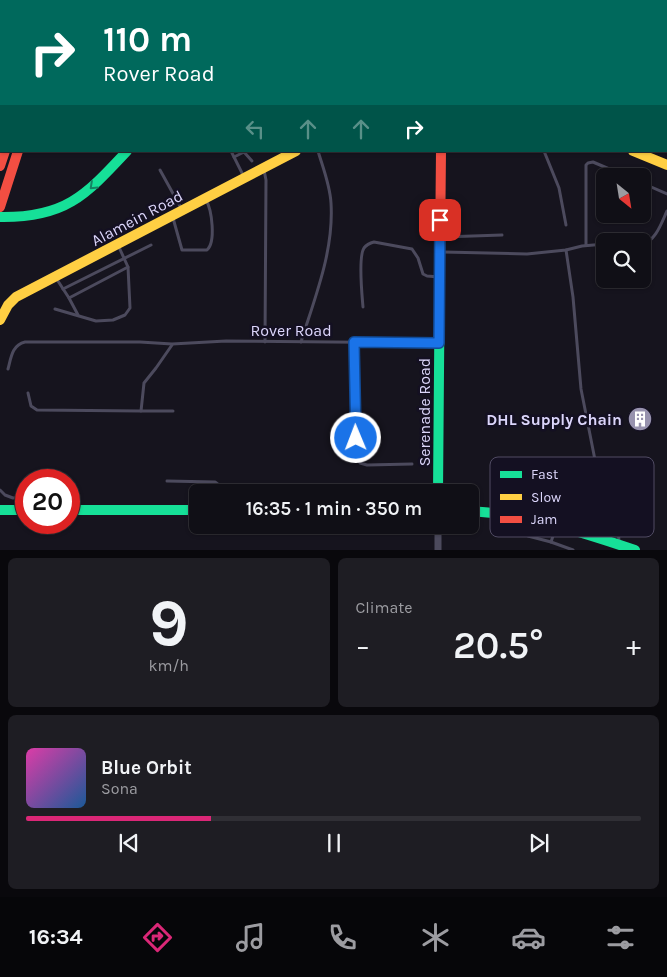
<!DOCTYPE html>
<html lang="en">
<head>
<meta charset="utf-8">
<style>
	:root { --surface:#100f16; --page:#1e1d23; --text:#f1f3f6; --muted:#9c9ca1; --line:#302f35; --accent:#db2777 }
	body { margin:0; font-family:Karla,sans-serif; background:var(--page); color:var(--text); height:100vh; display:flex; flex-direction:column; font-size:19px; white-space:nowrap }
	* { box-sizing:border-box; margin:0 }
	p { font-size:16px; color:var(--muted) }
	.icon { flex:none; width:28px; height:28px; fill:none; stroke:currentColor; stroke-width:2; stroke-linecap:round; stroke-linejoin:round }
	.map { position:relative; height:550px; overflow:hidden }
	.side { display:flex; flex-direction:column; gap:8px; padding:8px; background:#09080c; flex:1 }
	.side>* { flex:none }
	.guide { position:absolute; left:0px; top:0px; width:668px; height:152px; box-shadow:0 1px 4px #0004,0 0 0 1px var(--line); background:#00695c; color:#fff; overflow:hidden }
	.needle { width:32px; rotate:150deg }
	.tools { position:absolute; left:596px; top:168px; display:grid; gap:10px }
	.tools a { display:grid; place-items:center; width:55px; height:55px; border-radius:8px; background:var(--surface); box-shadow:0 1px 4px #0004,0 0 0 1px var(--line); font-size:25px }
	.speed { position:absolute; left:15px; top:469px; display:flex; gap:10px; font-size:25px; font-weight:700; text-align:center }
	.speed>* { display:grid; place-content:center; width:65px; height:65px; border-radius:50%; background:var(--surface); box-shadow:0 1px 4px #0004,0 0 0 1px var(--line); line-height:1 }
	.speed .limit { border:8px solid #d22; background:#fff; color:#111 }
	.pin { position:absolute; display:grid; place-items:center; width:42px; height:42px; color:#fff; margin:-21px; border-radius:10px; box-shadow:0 2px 8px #0006 }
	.me { position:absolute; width:55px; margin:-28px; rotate:359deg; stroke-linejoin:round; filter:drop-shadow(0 0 4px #0008) }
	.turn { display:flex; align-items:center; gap:18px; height:105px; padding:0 20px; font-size:22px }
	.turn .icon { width:65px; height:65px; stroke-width:2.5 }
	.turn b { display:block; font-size:35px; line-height:42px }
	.lanes { display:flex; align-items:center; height:48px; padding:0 20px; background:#0003; justify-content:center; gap:25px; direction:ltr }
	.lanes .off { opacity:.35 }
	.big { font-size:38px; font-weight:600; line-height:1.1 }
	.side .card { flex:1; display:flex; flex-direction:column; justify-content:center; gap:8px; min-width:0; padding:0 18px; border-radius:8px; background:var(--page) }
	.side .dial { align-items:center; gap:0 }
	.dial b { font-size:65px; line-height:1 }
	.song { display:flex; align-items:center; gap:15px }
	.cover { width:60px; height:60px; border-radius:8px; background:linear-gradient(135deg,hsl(320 70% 55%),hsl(210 70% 35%)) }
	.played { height:5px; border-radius:2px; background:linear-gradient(90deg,var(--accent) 30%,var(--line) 30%) }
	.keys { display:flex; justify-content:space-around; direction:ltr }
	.heat { display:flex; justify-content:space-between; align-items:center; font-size:28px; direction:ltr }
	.side .tiles { flex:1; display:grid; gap:8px; grid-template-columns:1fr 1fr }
	.card:last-child { grid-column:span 2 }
	.trip { position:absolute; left:189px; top:484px; width:290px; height:50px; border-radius:8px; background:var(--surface); box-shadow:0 1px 4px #0004,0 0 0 1px var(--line); font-weight:600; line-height:50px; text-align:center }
	.tabs { display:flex; height:80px; justify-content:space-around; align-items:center; background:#060609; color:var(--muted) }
	.tabs .icon { width:35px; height:35px }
	.tabs .selected { color:var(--accent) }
	.tabs b { font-size:22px; color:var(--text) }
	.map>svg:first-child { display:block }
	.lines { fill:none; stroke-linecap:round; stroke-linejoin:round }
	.lane { stroke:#4c4a5d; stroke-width:3 }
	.street { stroke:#4c4a5d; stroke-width:7 }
	.fast { stroke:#16e098; stroke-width:10 }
	.slow { stroke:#ffcf43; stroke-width:10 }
	.jam { stroke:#f24e42; stroke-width:10 }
	.oneway { stroke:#158263 }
	.route-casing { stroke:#114b97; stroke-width:12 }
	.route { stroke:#1a73e8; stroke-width:9 }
	.labels { text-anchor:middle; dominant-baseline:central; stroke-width:5; stroke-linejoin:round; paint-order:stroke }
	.street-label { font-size:16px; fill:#dcd6fb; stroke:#141022 }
	.poi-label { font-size:16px; font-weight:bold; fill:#dcd6fb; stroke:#141022; text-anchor:end }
	.key { fill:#141022; stroke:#504b63; stroke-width:1 }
	.key-label { font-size:14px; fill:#dcd6fb }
</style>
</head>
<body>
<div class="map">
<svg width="667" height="550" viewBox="0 0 667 550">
	<rect width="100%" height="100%" fill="#16141e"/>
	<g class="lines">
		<!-- lane -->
		<g class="lane">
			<polyline points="231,151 243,175"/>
			<polyline points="544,151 559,188 566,225"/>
			<polyline points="234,157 244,152 252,161"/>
			<polyline points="160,170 181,208"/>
			<polyline points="264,170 266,180 265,342"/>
			<polyline points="642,183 667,194"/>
			<path d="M173 218 182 250H207C216 242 212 210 206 200"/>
			<polyline points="443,237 502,235"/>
			<polyline points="586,245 586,165 588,163 593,162 614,171"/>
			<path d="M642 245C656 240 661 224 667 211"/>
			<polyline points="566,250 573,297 581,389 596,465 616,506 619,541"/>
			<polyline points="443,252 527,254 566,250 582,246 605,244"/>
			<polyline points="56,278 69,298 128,267"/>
			<polyline points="63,289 151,245"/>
			<polyline points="69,298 78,315"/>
			<path d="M363 307C362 295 358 257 364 248 367 244 370 243 374 242L412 249 418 258 423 274 427 276 439 277"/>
			<polyline points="55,309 96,321 113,320 125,315 130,308 128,267 118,245"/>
			<path d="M301 342C315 297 334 251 331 203 330 185 323 168 318 151"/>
			<polyline points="354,343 356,457 360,463 367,465 412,464"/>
			<polyline points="172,345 156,368 144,383 141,411 173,411"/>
			<path d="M8 369C11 358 12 345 25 342H140L172 344 226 341 436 343"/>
			<polyline points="28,393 31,406 37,410 141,411"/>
			<polyline points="167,481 215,482 219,485 220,492"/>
			<polyline points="0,490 5,495 13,498 24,497 26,500"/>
			<polyline points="528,536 551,542 556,527"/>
			<polyline points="551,542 573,550"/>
		</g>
		<!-- street -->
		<g class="street">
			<polyline points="299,1 301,0"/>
			<polyline points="363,1 363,0"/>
			<polyline points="440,1 440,0"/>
			<polyline points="657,1 658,0"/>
			<polyline points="438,525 438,550"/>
		</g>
		<!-- fast -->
		<g class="fast">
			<polyline points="211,0 212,1"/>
			<polyline points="666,144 667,144"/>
			<path d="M0 217C65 218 85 196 127 151"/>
			<polyline points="438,492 440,252"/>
			<polyline points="0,510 26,510"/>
			<polyline points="69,510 198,510"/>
			<path d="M470 511C528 514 580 532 635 550"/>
		</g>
		<!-- slow -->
		<g class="slow">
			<polyline points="58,0 58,1"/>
			<polyline points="72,1 73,0"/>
			<polyline points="0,47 1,47"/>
			<polyline points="0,65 1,65"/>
			<polyline points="633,151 667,165"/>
			<polyline points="0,320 8,305 16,297 296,151"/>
		</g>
		<!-- jam -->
		<g class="jam">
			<polyline points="0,166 5,151"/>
			<polyline points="0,207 18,151"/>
			<polyline points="440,252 441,151"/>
		</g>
	</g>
	<!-- one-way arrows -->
	<defs><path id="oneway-chevron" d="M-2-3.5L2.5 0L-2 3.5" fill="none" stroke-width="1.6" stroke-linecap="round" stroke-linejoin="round" transform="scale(1.25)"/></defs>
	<use class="oneway" href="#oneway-chevron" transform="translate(93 186) rotate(137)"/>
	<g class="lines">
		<!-- route casing -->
		<g class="route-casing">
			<polyline id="route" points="356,438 354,342 439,343 440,220"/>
		</g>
		<!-- route -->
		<use href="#route" class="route"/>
	</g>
	<!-- icons -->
	<defs>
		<g id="building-disc" transform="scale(1.25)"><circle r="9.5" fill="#9792ae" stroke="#141022"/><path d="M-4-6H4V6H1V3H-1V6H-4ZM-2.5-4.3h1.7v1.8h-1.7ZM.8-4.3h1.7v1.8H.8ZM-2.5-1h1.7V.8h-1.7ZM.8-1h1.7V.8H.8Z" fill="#fff"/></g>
	</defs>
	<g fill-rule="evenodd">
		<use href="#building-disc" x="640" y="419"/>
	</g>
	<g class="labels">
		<!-- street labels -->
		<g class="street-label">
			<text transform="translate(137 218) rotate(-28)">Alamein Road</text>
			<text x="291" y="330">Rover Road</text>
			<text transform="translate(424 412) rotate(-90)">Serenade Road</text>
		</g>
		<!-- poi labels -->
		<g class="poi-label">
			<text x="622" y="419">DHL Supply Chain</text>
		</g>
	</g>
	<!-- legend -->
	<rect x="490" y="457" width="164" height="80" rx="8" class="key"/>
	<rect x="500" y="471" width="22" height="7" fill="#16e098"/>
	<rect x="500" y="494" width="22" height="6" fill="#ffcf43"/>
	<rect x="500" y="516" width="22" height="7" fill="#f24e42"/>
	<g class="key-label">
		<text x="531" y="479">Fast</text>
		<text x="531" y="502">Slow</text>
		<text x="531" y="524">Jam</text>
	</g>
</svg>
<div class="tools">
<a><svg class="needle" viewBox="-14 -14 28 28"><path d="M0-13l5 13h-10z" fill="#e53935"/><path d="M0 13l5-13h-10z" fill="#9c9ca1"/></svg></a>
<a><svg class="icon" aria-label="search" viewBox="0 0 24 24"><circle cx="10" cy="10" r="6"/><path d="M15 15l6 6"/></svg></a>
</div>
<div class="speed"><div class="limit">20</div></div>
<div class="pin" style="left:440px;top:220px;background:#d93025"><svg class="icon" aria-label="arrive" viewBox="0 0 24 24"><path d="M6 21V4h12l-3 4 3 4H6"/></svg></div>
<svg class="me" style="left:356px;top:438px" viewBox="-20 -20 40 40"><circle r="17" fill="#1a73e8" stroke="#fff" stroke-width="3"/><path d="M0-11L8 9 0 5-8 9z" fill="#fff"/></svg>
<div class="trip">16:35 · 1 min · 350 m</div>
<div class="guide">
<div class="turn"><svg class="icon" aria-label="right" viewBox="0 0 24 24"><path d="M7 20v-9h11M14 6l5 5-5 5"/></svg><div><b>110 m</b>Rover Road</div></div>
<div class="lanes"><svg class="icon off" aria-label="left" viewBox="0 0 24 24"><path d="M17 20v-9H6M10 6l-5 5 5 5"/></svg><svg class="icon off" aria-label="ahead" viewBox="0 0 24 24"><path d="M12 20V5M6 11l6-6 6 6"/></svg><svg class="icon off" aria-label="ahead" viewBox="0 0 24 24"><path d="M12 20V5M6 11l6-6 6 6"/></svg><svg class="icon" aria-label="right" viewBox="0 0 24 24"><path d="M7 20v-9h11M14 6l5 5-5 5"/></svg></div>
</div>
</div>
<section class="side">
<div class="tiles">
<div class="card dial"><b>9</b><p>km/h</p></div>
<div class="card"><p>Climate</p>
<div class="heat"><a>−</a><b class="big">20.5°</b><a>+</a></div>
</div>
<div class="card">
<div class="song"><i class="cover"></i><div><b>Blue Orbit</b><p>Sona</p></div></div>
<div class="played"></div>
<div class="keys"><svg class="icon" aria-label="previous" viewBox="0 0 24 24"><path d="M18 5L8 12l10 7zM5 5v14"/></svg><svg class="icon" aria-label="pause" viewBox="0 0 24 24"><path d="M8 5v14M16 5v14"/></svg><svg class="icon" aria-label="next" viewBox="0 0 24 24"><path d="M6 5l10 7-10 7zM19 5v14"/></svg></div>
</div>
</div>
</section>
<nav class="tabs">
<b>16:34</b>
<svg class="icon selected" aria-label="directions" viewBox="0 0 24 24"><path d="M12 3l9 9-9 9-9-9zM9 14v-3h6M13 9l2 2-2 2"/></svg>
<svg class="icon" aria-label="music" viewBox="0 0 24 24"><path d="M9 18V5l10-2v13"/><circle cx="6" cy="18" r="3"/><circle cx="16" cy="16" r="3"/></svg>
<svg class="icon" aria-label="phone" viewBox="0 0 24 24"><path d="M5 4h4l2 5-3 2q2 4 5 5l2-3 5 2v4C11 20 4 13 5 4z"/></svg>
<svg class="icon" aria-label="climate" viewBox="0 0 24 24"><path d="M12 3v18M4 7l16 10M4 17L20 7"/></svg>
<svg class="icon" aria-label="car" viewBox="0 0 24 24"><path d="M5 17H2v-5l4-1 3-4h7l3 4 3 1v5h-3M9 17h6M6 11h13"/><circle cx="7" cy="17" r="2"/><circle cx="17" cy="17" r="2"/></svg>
<svg class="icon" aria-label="filters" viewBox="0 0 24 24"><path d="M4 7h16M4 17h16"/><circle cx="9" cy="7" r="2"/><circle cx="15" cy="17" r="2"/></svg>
</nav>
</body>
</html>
